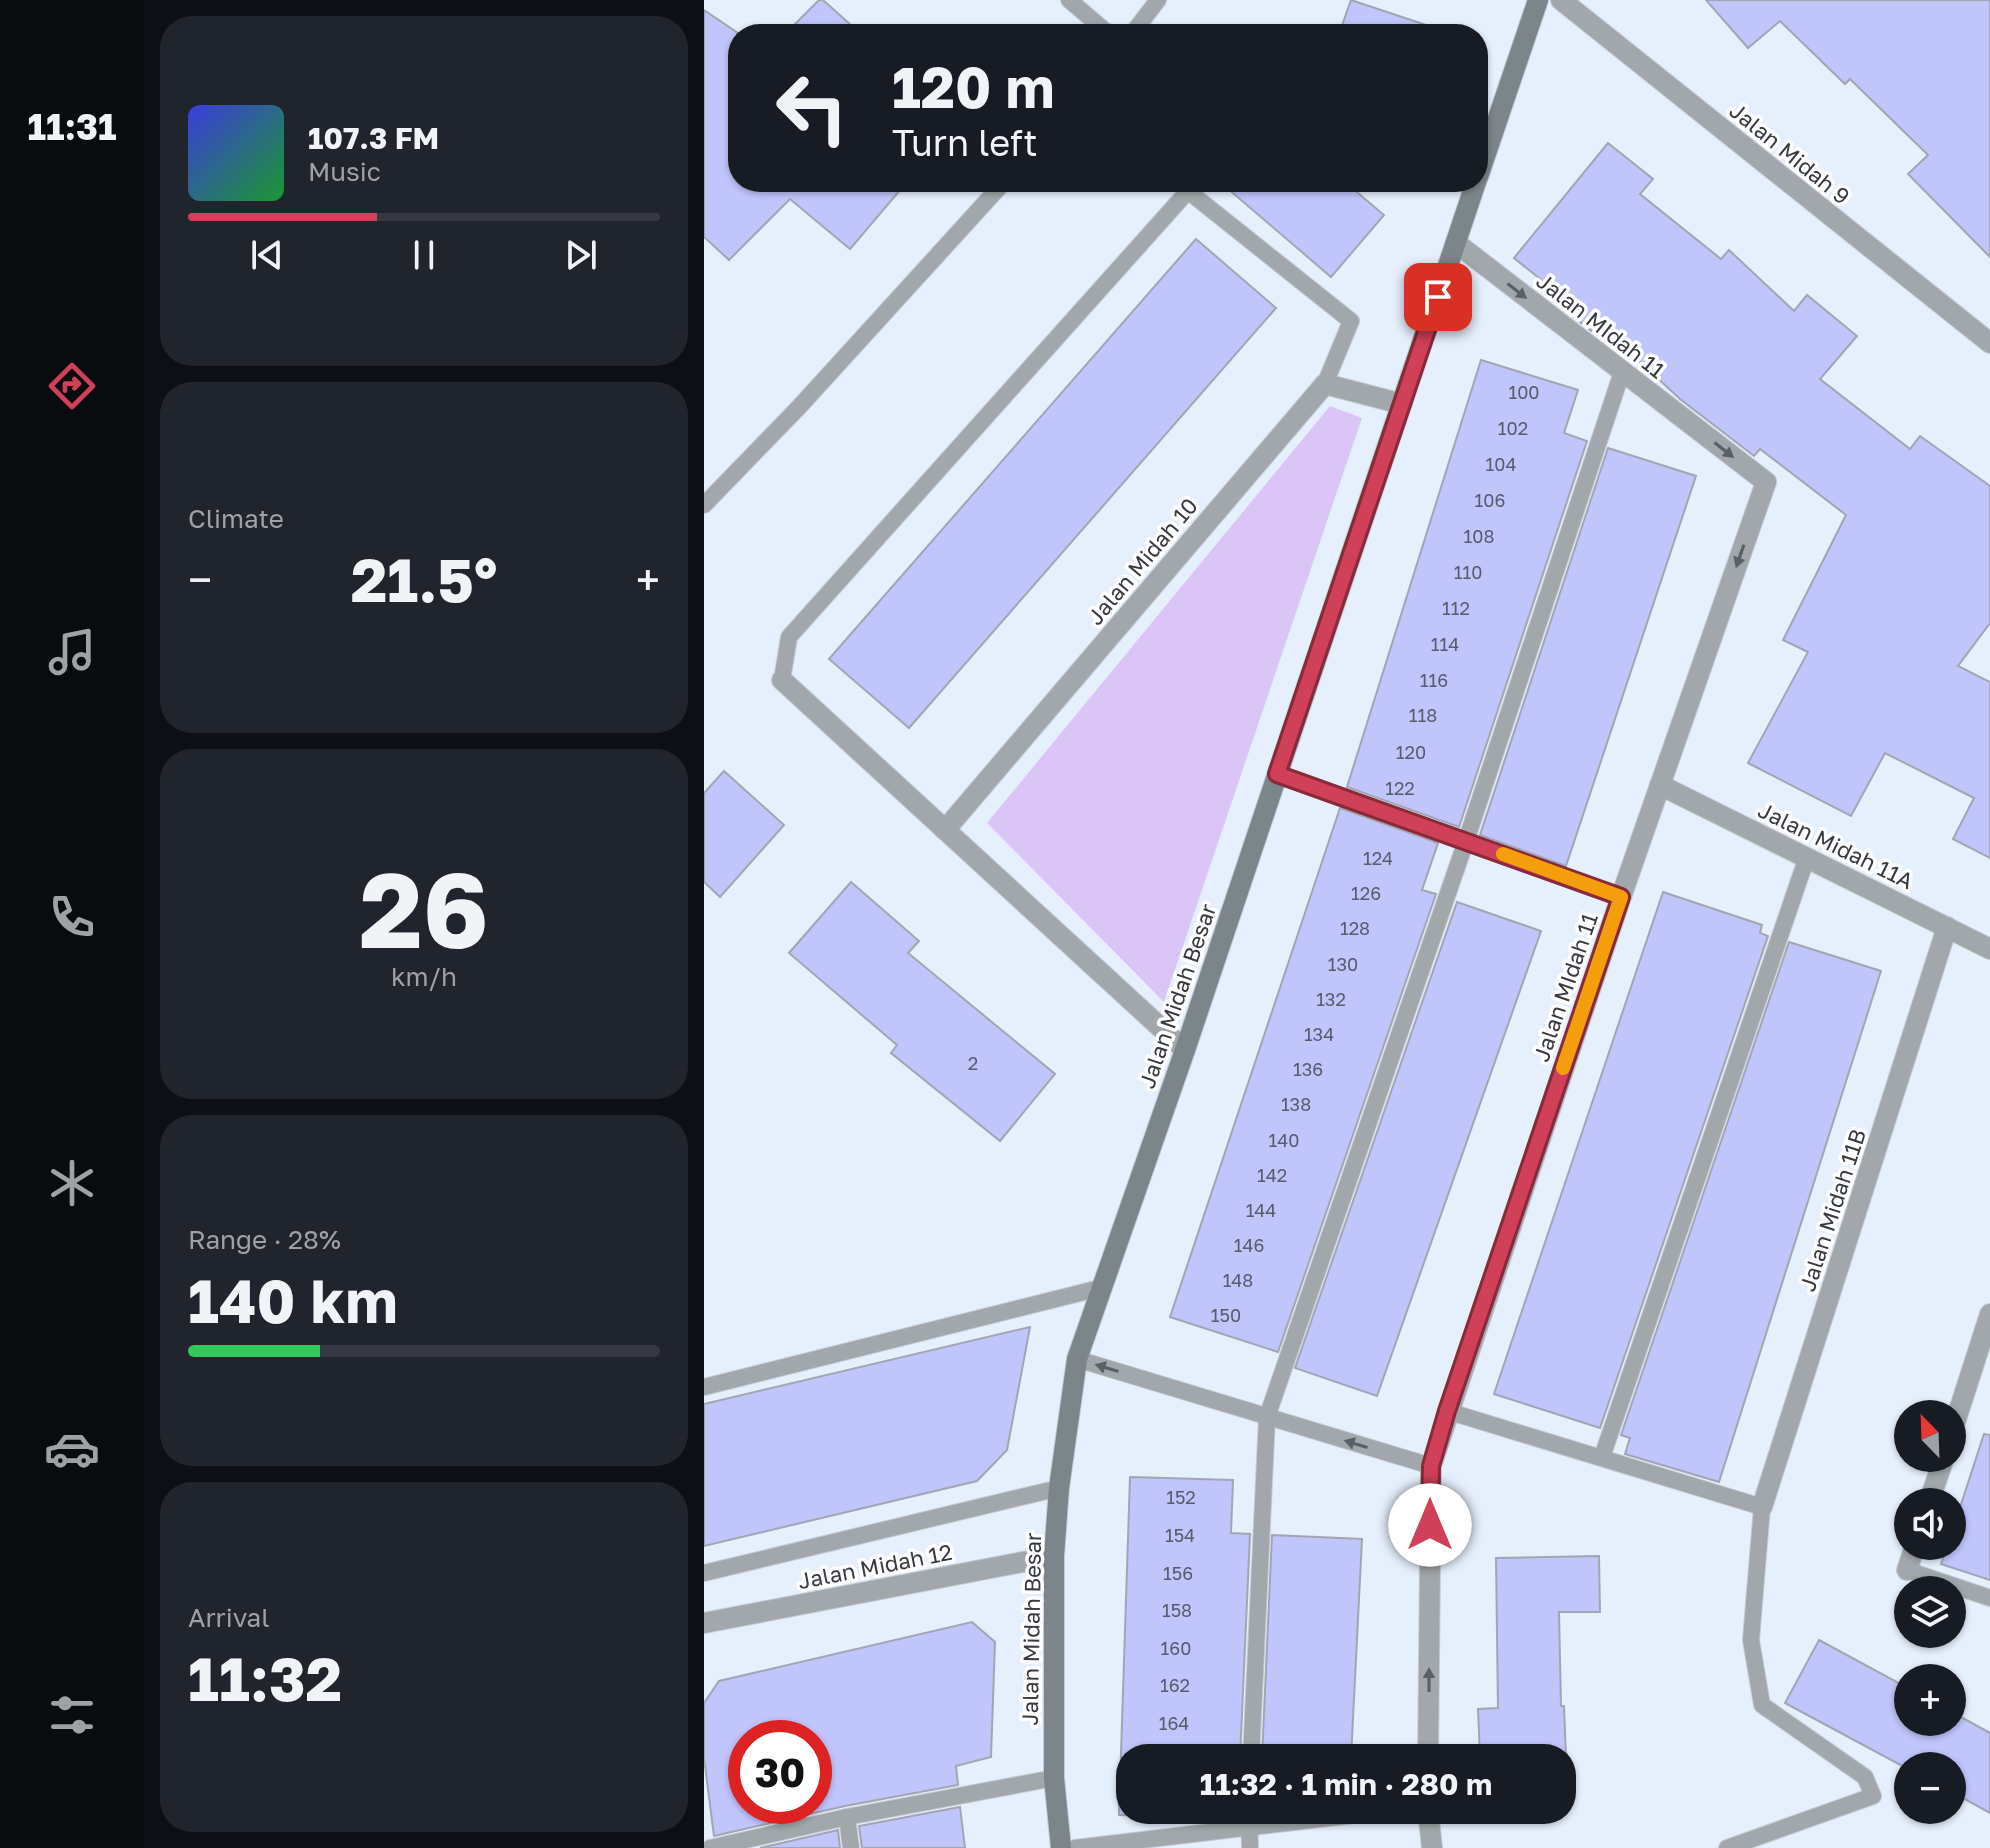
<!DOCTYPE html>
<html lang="en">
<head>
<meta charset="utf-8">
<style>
	:root { --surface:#171b24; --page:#20242c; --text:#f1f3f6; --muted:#9ea1a6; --line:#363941; --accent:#d04058 }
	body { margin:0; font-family:"Golos Text",sans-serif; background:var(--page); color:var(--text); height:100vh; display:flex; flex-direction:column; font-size:30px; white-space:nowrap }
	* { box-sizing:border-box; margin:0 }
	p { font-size:26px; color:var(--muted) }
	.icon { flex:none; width:44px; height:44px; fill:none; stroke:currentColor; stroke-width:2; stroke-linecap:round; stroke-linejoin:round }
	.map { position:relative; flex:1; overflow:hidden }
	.side { display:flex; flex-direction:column; gap:16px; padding:16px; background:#0d0f14; width:560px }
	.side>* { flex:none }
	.hud { position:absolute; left:24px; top:24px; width:760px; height:168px; border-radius:32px; box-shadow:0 2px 6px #0004; background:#171b24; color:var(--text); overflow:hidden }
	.needle { width:52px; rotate:337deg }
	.controls { position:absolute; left:1190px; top:1400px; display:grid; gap:16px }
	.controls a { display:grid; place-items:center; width:72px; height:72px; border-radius:50%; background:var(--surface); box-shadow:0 2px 6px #0004; font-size:40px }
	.speed { position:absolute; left:24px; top:1720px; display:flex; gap:16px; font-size:40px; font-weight:700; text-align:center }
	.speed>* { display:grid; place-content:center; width:104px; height:104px; border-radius:50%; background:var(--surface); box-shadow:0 2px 6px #0004; line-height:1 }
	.speed .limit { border:12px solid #d22; background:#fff; color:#111 }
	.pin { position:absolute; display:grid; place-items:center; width:68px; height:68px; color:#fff; margin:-34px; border-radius:16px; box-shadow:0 4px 12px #0006 }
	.me { position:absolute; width:88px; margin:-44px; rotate:0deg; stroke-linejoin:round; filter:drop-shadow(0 0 6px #0008) }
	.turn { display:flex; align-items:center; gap:28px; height:168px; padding:0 32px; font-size:36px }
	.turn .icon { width:104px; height:104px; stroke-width:2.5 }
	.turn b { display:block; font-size:56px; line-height:68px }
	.big { font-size:60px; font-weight:700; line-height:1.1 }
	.side .card { flex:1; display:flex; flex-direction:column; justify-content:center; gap:12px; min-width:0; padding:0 28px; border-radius:32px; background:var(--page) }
	.side .dial { align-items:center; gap:0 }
	.dial b { font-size:104px; line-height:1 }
	.song { display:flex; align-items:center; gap:24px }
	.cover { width:96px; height:96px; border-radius:12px; background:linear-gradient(135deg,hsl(240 70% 55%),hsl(130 70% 35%)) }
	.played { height:8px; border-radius:4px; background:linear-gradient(90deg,var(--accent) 40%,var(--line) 40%) }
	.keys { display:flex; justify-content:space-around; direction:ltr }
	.heat { display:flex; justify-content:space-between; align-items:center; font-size:44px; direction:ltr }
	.charge { height:12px; border-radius:6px; background:linear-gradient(90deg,#34c759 28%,var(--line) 0) }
	.trip { position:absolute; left:412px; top:1744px; width:460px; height:80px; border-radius:32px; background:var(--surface); box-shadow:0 2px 6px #0004; font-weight:700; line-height:80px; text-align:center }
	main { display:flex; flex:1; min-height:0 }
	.tab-bar { display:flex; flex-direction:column; width:144px; justify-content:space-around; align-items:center; background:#090b0e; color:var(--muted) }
	.tab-bar .icon { width:56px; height:56px }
	.tab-bar .active { color:var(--accent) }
	.tab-bar b { font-size:36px; color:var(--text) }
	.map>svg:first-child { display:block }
	.green { fill:#dbc5f7 }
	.building { fill:#c0c5fb; stroke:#a3a5b2; stroke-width:2; fill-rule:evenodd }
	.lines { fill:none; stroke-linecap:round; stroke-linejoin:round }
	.lane-casing { stroke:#c3cbd6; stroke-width:18 }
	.street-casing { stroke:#c3cbd6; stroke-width:22 }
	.secondary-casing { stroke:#c3cbd6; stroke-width:22 }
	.lane { stroke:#a1a7ab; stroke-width:16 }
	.street { stroke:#a1a7ab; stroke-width:20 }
	.secondary { stroke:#7c858a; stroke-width:20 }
	.oneway { fill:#5b6064 }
	.route-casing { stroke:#872a39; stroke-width:20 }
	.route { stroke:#d04058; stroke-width:14 }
	.slow { stroke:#f59e0b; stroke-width:14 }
	.labels { text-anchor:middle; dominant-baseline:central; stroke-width:7; stroke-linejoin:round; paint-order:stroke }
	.number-label { font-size:18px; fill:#585c6d }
	.street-label { font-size:22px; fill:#36393e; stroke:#fff }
</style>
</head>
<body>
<main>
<nav class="tab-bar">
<b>11:31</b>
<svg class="icon active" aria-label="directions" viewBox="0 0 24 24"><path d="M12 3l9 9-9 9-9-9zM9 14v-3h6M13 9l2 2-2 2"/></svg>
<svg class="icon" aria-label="music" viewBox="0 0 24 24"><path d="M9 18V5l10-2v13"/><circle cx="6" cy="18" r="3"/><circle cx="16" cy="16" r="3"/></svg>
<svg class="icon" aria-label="phone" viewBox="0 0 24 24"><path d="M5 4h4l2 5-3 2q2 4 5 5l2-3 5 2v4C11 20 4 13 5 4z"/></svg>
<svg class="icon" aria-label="climate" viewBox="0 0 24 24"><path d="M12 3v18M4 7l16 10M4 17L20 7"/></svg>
<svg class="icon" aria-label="car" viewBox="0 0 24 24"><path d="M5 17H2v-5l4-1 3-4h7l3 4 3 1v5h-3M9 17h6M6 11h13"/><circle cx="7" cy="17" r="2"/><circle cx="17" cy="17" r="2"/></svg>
<svg class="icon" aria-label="filters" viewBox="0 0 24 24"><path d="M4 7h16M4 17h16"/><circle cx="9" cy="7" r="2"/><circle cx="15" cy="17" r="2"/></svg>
</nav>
<section class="side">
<div class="card">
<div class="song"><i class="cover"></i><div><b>107.3 FM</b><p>Music</p></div></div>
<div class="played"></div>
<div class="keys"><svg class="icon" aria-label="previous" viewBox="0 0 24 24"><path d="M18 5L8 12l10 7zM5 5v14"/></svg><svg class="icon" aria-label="pause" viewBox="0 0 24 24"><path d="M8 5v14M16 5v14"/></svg><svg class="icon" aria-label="next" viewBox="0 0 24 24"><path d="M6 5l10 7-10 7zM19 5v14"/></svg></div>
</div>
<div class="card"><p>Climate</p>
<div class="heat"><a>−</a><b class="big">21.5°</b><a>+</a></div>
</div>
<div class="card dial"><b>26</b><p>km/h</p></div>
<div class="card"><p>Range · 28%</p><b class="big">140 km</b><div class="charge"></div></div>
<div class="card"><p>Arrival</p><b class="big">11:32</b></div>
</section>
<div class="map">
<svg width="1286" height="1848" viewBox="0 0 1286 1848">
	<rect width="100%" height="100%" fill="#e6effc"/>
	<!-- green -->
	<polygon class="green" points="626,406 658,418 460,1002 283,823"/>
	<!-- building -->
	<g class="building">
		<polygon points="115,0 119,0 157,34 81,34"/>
		<polygon points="647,0 737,30 736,34 635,34"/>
		<polygon points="1002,0 1286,0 1286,257 1204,174 1224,155 1146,79 1141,84 1076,21 1044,48"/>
		<polygon points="0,10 34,33 34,182 203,182 146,249 86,199 25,260 0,237"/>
		<polygon points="904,143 949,179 936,194 1017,259 1025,250 1090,311 1103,295 1153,336 1116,379 1206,449 1216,436 1286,486 1286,623 1254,666 1286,682 1286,858 1249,839 1270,798 1181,753 1147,816 1044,763 1104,652 1079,640 1142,515 1056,449 1050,456 976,399 920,347 915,352 859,309 865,302 810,258"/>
		<polygon points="516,182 641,182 680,215 627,277"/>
		<polygon points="492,239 572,308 205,728 125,659"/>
		<polygon points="777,360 874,390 860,433 883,441 755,827 643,787"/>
		<polygon points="904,448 992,476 862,866 776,835"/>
		<polygon points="20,771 80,825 16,897 0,882 0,793"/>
		<polygon points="636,808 734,843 718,890 732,894 574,1352 466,1317"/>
		<polygon points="147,882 215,941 204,953 351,1074 296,1141 187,1053 193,1045 85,953"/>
		<polygon points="959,892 1058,925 1056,933 1064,936 896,1428 790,1394"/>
		<polygon points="753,902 837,931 673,1396 591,1368"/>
		<polygon points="1085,942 1177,971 1015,1482 921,1454 926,1438 917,1435"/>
		<polygon points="326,1327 303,1450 273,1481 0,1546 0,1404"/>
		<polygon points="1280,1434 1286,1435 1286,1580 1237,1564 1243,1546 1248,1546 1248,1532"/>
		<polygon points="426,1477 529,1480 527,1533 546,1534 536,1758 426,1758 426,1810 519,1810 519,1818 415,1815"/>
		<polygon points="568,1535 658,1539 647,1758 558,1758"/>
		<polygon points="895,1556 896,1612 855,1612 857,1706 860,1706 862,1758 776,1758 774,1709 794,1708 792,1558"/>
		<path d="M268 1622 291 1642 287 1757 252 1766 254 1785 141 1806 10 1836 0 1758V1703L15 1681ZM42 1738H110V1806H42Z"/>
		<polygon points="1115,1640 1204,1688 1204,1722 1248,1722 1248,1712 1286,1733 1286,1813 1248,1792 1248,1766 1204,1766 1204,1769 1081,1703"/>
		<polygon points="256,1807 261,1848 158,1848 155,1826"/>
		<polygon points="134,1830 136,1848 56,1848"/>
	</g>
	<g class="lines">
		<!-- lane casing -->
		<g class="lane-casing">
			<g id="lane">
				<polyline points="365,0 405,34"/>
				<polyline points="428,34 454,0"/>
				<polyline points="0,505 96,406 300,182"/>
				<polyline points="78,680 85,637 484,191 647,321 621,384"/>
				<polyline points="573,774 917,897"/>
				<polyline points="373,1359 727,1466"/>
				<polyline points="0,1387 400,1287"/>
				<polyline points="743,1411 1058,1507 1047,1640 1058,1705 1161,1777 1169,1796 1023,1848"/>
				<polyline points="898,1457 1103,857"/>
				<polyline points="1203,1570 1286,1598"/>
				<polyline points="0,1573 355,1488"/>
				<polyline points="547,1758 563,1417 762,841 918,372"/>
				<polyline points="545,1810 546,1848"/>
				<polyline points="143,1817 147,1848"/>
				<polyline points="6,1848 143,1817 350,1778"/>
				<polyline points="371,1848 692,1810"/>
			</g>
		</g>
		<!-- street casing -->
		<g class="street-casing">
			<g id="street">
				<polyline points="857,0 1286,343"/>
				<polyline points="78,680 481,1050"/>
				<polyline points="956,785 1286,949"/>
				<polyline points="241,830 621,384 698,404"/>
				<polyline points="1248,1432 1286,1314"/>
				<polyline points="1225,1502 1240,1458"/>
				<polyline points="1058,1507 1243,927"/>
				<polyline points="1203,1570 1211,1546"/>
				<polyline points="0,1623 350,1556"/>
				<polyline points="724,1758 727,1466 917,897 1062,482 752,243"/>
				<polyline points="724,1810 728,1848"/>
			</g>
		</g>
		<!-- secondary casing -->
		<g class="secondary-casing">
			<g id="secondary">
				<polyline points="774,177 834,0"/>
				<polyline points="357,1848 350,1778 350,1556 355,1488 373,1359 481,1050 772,182"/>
			</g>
		</g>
		<!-- lane -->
		<use href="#lane" class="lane"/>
		<!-- street -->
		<use href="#street" class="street"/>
		<!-- secondary -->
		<use href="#secondary" class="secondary"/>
	</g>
	<!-- one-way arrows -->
	<defs><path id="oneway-solid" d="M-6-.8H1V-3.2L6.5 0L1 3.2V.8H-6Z" transform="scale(2)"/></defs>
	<g class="oneway">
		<use href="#oneway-solid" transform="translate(813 291) rotate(38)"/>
		<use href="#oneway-solid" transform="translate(1020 450) rotate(38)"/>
		<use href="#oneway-solid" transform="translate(1036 556) rotate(109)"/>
		<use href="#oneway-solid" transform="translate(403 1368) rotate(-163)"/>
		<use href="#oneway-solid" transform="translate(652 1444) rotate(-163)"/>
		<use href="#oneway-solid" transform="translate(725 1680) rotate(-90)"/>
	</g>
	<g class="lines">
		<!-- route casing -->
		<g class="route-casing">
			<polyline id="route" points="726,1525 727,1466 743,1411 917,897 573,774 734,297"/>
		</g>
		<!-- route -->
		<use href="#route" class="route"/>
		<!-- slow -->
		<polyline class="slow" points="799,854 917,897 859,1068"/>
	</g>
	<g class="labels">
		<!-- number labels -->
		<g class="number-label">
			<text x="820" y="392">100</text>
			<text x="809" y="428">102</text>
			<text x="797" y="464">104</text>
			<text x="786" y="500">106</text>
			<text x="775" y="536">108</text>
			<text x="764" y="572">110</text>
			<text x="752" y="608">112</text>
			<text x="741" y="644">114</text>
			<text x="730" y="680">116</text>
			<text x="719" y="715">118</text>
			<text x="707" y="752">120</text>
			<text x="696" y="788">122</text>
			<text x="674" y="858">124</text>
			<text x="662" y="893">126</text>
			<text x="651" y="928">128</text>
			<text x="639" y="964">130</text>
			<text x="627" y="999">132</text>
			<text x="615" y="1034">134</text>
			<text x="269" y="1063">2</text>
			<text x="604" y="1069">136</text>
			<text x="592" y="1104">138</text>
			<text x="580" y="1140">140</text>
			<text x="568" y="1175">142</text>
			<text x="557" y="1210">144</text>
			<text x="545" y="1245">146</text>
			<text x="534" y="1280">148</text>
			<text x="522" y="1315">150</text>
			<text x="477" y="1497">152</text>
			<text x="476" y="1535">154</text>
			<text x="474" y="1573">156</text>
			<text x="473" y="1610">158</text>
			<text x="472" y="1648">160</text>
			<text x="471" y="1685">162</text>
			<text x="470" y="1723">164</text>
		</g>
		<!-- street labels -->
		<g class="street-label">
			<text transform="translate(1086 153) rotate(39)">Jalan Midah 9</text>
			<text transform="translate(897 325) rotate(38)">Jalan MIdah 11</text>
			<text transform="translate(438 561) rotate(-50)">Jalan Midah 10</text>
			<text transform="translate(1132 845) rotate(26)">Jalan Midah 11A</text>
			<text transform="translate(861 987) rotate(-71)">Jalan MIdah 11</text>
			<text transform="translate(473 996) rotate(-71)">Jalan Midah Besar</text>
			<text transform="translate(1128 1210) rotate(-72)">Jalan Midah 11B</text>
			<text transform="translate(171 1566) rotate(-11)">Jalan Midah 12</text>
			<text transform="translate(327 1629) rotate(-89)">Jalan Midah Besar</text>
		</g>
	</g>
</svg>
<div class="controls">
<a><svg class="needle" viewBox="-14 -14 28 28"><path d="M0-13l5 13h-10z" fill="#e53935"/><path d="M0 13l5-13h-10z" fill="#9ea1a6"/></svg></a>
<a><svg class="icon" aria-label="sound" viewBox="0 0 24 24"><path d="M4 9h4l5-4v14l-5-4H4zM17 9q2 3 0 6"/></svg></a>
<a><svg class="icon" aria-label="layers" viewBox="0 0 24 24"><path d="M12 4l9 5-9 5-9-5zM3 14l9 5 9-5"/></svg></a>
<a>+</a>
<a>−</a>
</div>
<div class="speed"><div class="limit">30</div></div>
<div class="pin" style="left:734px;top:297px;background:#d93025"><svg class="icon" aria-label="arrive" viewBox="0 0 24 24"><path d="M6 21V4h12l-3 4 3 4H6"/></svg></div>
<svg class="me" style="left:726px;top:1525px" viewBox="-20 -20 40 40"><circle r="19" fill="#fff"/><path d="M0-13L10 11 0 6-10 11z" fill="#d04058"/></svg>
<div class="trip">11:32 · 1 min · 280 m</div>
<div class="hud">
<div class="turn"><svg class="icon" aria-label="left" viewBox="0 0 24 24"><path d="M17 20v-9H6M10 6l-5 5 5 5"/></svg><div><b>120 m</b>Turn left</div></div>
</div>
</div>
</main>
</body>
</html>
